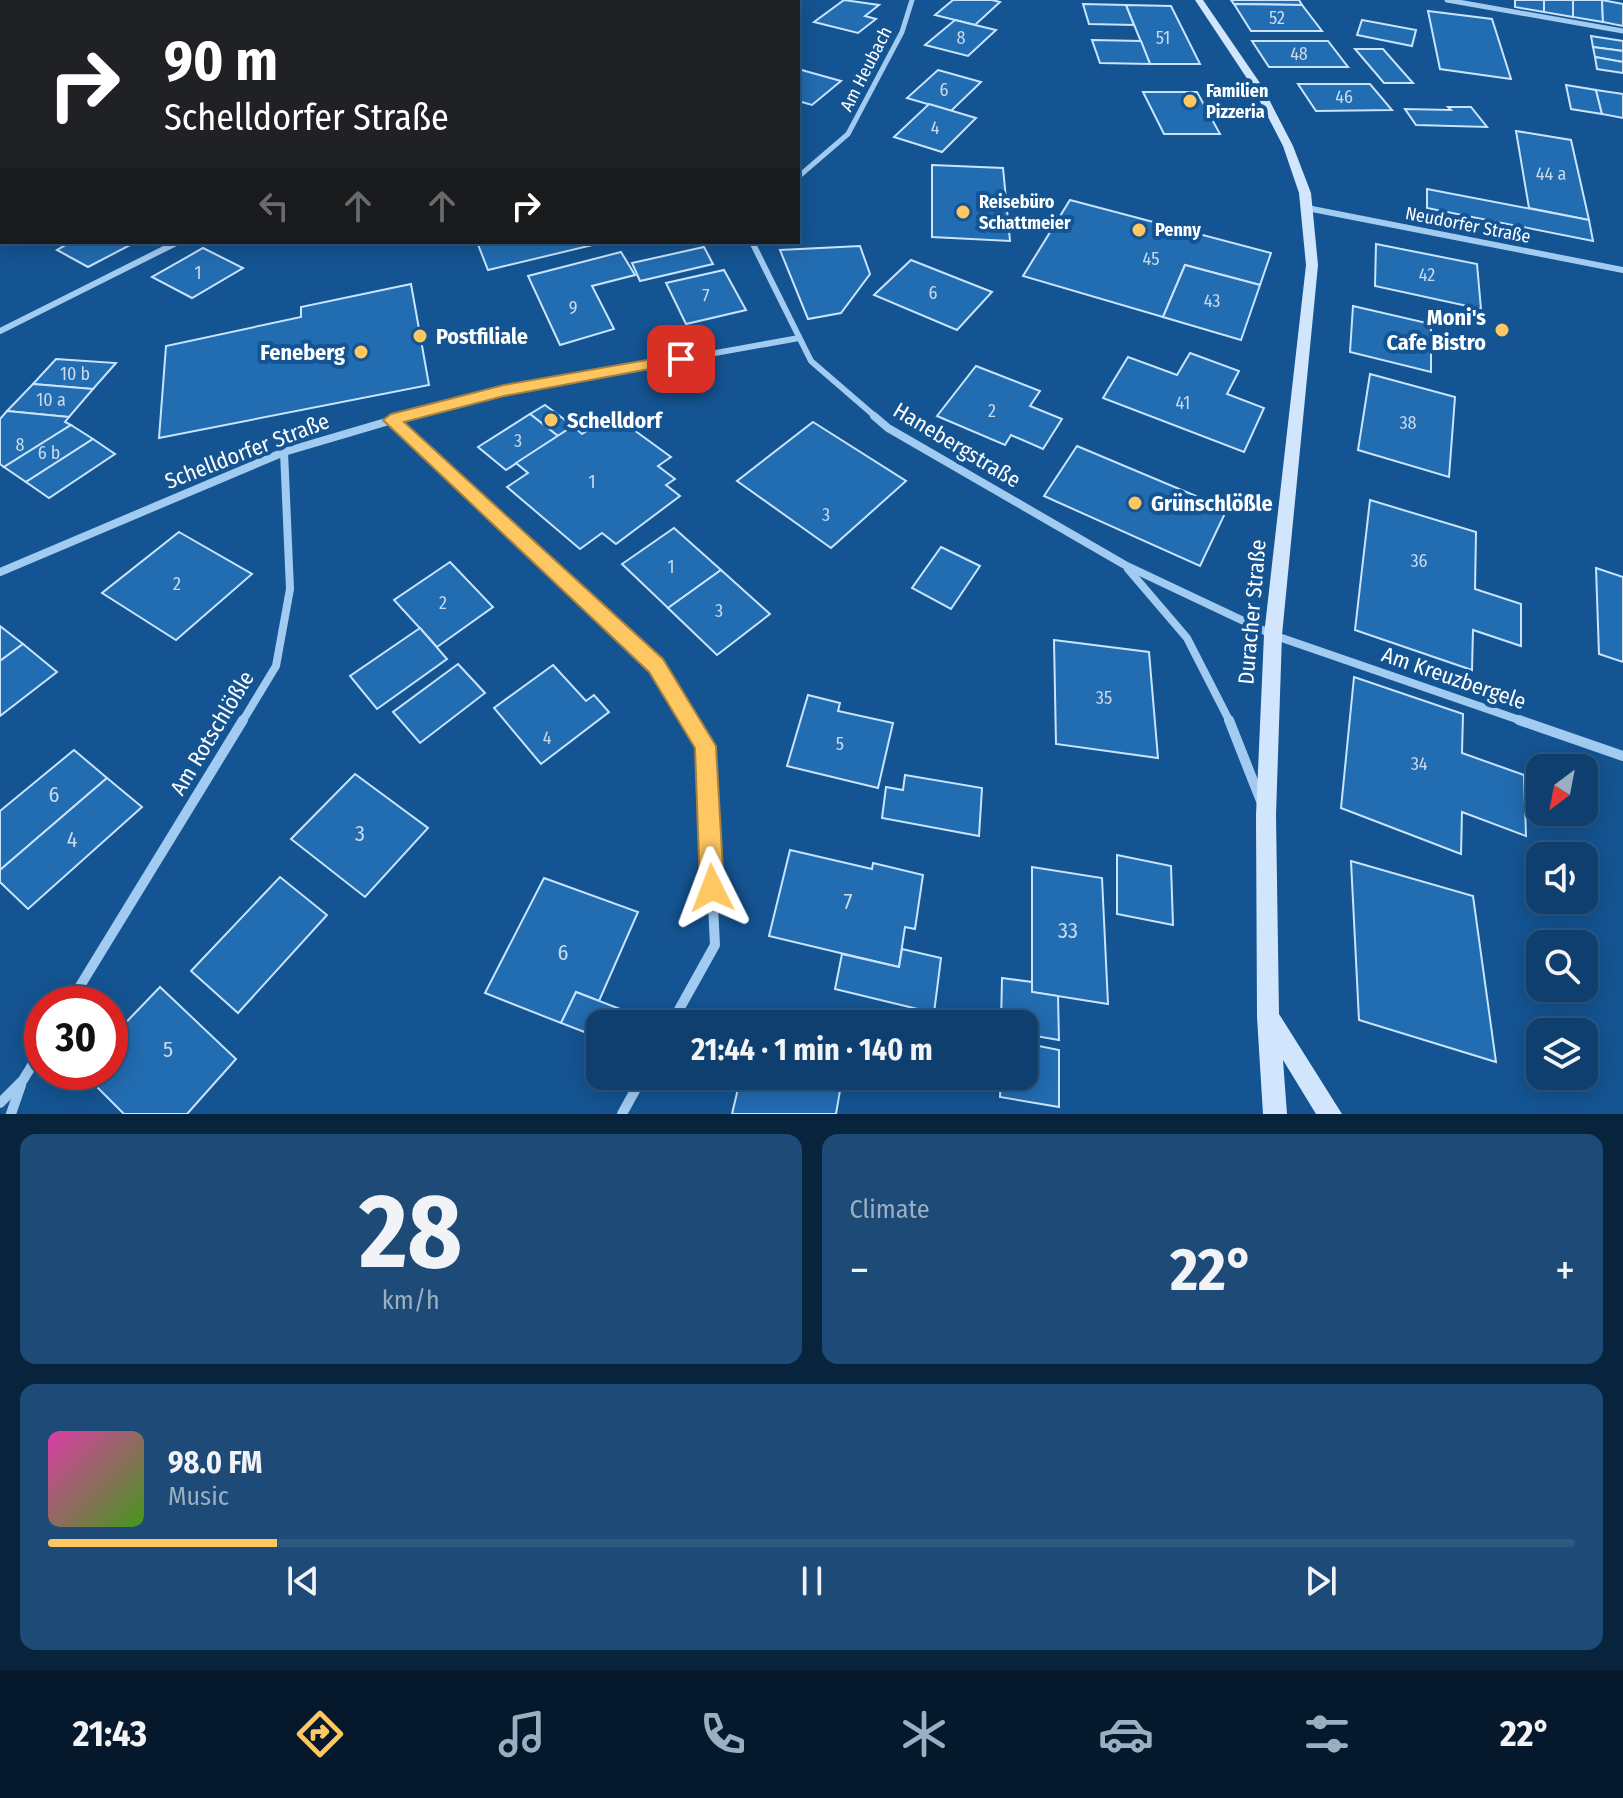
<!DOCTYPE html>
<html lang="en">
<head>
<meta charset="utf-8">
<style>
	:root { --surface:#0f3f6e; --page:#1d4a76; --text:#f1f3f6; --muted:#9bafc2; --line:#2f5881; --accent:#ffc762 }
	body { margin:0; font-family:"Fira Sans Condensed",sans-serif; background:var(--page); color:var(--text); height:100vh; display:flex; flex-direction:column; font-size:30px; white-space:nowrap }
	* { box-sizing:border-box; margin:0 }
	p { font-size:26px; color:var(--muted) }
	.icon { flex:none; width:44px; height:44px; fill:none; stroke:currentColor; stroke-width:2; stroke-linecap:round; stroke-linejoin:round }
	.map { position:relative; height:1114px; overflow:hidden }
	.sheet { display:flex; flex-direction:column; gap:20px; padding:20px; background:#08233c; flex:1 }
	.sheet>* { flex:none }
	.banner { position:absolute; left:0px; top:0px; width:800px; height:244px; box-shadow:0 4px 20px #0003,0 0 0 2px var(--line); background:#202124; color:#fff; overflow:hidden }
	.needle { width:52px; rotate:212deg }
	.fabs { position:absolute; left:1526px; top:754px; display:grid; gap:16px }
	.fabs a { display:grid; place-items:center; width:72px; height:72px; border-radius:16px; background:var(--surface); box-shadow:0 4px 20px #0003,0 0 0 2px var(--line); font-size:40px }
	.speed { position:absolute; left:24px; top:986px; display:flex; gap:16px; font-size:40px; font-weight:700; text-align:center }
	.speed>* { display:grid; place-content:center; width:104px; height:104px; border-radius:50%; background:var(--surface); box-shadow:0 4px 20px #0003,0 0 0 2px var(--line); line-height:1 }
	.speed .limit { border:12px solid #d22; background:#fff; color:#111 }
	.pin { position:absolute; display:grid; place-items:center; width:68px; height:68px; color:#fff; margin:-34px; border-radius:16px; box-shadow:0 4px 12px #0006 }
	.me { position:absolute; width:88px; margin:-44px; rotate:357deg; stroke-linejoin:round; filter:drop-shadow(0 0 6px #0008) }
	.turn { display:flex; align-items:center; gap:28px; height:168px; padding:0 32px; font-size:36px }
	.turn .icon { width:104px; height:104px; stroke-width:2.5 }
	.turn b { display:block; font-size:56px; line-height:68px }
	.lanes { display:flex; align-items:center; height:76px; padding:0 32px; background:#0003; justify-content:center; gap:40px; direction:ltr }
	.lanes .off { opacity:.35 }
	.big { font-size:60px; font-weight:700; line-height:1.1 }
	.sheet .tile { flex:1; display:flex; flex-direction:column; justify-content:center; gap:12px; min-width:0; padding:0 28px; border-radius:16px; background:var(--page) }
	.sheet .dial { align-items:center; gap:0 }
	.dial b { font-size:104px; line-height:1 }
	.song { display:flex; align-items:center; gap:24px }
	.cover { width:96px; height:96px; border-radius:12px; background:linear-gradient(135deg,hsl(320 70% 55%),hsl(100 70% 35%)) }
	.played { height:8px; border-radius:4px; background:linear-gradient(90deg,var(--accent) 15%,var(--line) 15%) }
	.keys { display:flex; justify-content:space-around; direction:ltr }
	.heat { display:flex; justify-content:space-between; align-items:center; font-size:44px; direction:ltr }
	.sheet .tiles { flex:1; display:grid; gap:20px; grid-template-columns:1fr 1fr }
	.tile:last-child { grid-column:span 2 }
	.trip { position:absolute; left:586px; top:1010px; width:452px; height:80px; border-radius:16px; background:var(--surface); box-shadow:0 4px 20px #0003,0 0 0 2px var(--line); font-weight:700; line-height:80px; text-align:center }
	.dock { display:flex; height:128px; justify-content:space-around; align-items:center; background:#06192c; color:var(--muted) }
	.dock .icon { width:56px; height:56px }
	.dock .on { color:var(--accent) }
	.dock b { font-size:36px; color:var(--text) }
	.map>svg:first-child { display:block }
	.building { fill:#226cb1; stroke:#c9e4fc; stroke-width:2 }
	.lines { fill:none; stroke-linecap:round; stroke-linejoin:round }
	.minor-far3 { stroke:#a2cbf1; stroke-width:5 }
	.minor-far2 { stroke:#a2cbf1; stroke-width:6 }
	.minor-far1 { stroke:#a2cbf1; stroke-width:8 }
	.minor { stroke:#a2cbf1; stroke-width:10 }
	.secondary { fill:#d1e6fc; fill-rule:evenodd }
	.route { fill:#ffc762; stroke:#a68140; stroke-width:2 }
	.poi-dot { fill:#ffc762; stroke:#145492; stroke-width:3 }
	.labels { text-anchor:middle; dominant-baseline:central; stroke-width:8; stroke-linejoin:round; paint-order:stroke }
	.number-label { font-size:18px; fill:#c8daec }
	.far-street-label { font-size:18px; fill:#fff; stroke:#145492 }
	.far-poi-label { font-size:18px; font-weight:bold; fill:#fff; stroke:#145492; text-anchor:start }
	.poi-label { font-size:22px; font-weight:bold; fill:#fff; stroke:#145492; text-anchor:start }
	.street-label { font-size:22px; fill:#fff; stroke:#145492 }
	.near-number-label { font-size:22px; fill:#c8daec }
</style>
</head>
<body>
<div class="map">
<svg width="1623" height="1114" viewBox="0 0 1623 1114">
	<rect width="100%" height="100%" fill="#145492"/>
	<!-- building -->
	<g class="building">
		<polygon points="844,0 879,5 865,16 876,19 858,33 814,22"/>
		<polygon points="953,0 992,0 1000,2 975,25 935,15"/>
		<polygon points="1231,0 1299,0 1302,5 1234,4"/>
		<polygon points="1515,0 1544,0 1544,12 1515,7"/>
		<polygon points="1544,0 1573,0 1573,17 1544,12"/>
		<polygon points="1573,0 1602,0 1603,22 1573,17"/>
		<polygon points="1602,0 1623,4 1623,26 1603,22"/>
		<polygon points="1083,4 1126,5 1134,25 1089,24"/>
		<polygon points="1234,4 1302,5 1322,31 1251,31"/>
		<polygon points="1126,5 1171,6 1200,64 1150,64"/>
		<polygon points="1428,11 1492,19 1511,79 1440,69"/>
		<polygon points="955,20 975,25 996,30 968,56 925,45"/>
		<polygon points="1362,20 1416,30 1412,46 1357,35"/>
		<polygon points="1591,36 1623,41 1623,51 1593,47"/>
		<polygon points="1092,40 1141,41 1150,64 1100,63"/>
		<polygon points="1252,41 1328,41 1348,67 1269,67"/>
		<polygon points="1593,47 1623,51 1623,62 1595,57"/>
		<polygon points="1355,49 1383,49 1413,83 1384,83"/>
		<polygon points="1595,57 1623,62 1623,73 1597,69"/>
		<polygon points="798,69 841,81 812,105 798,101"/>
		<polygon points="938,70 981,82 951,111 907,98"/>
		<polygon points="1298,84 1370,84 1392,110 1316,111"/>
		<polygon points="1566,85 1596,90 1602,114 1571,109"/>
		<polygon points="1596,90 1623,94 1623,118 1602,114"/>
		<polygon points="1143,92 1197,92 1220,134 1164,134"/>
		<polygon points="929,104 976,118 942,152 894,137"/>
		<polygon points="1448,107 1471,107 1487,127 1416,125 1405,109 1451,110"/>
		<polygon points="1516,131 1571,140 1589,220 1529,208"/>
		<polygon points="932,165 1003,168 1010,241 932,237"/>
		<polygon points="1427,189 1589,220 1593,241 1427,208"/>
		<polygon points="1070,200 1271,253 1260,285 1185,265 1163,317 1023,276"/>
		<polygon points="71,242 132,242 134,243 88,267 57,250"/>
		<polygon points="477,242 600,242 601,243 488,270"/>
		<polygon points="1376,244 1477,264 1481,309 1375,286"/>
		<polygon points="860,246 870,274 841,313 808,319 780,250"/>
		<polygon points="704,247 713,264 640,281 632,263"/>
		<polygon points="203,248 243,268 192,298 152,277"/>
		<polygon points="621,252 635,275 592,286 614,329 560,345 528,276"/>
		<polygon points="911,260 992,292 957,330 874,295"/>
		<polygon points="1185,265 1260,285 1241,340 1163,317"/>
		<polygon points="724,270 746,310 686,324 666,283"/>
		<polygon points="411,284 429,385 159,438 166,346 301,317 301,307"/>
		<polygon points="1353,306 1431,324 1431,372 1350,352"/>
		<polygon points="1190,353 1239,371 1227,394 1264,408 1244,452 1103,398 1128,357 1177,375"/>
		<polygon points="56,359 116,363 93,389 33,384"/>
		<polygon points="976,366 1040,391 1030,406 1062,419 1043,449 1011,435 1005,445 937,416"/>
		<polygon points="1370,374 1455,397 1449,477 1358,450"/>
		<polygon points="33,384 93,389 69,417 7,411"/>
		<polygon points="545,405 573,426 558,436 530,414"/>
		<polygon points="7,411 69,417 65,422 71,425 4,467 0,464 0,419"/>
		<polygon points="530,414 558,436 506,470 478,447"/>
		<polygon points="612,414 671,457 658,466 675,479 666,485 680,496 616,544 602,533 580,549 507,487 528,473 516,463 573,426 582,434"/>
		<polygon points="813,422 906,481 831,548 737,481"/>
		<polygon points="71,425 93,439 26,482 4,467"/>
		<polygon points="93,439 115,454 49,498 26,482"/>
		<polygon points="1077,446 1227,509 1200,566 1044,496"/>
		<polygon points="1370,500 1476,532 1475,589 1521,604 1521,646 1473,630 1472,670 1355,630"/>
		<polygon points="674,528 721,570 668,608 622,564"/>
		<polygon points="179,532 252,574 176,640 102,593"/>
		<polygon points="941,547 980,566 951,609 912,588"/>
		<polygon points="450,562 493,607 437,647 394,600"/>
		<polygon points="1596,568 1623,577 1623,662 1599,654"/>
		<polygon points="721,570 770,614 717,655 668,608"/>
		<polygon points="0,626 23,644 0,661"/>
		<polygon points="420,628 447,659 377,709 350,676"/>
		<polygon points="1054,640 1149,652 1158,758 1056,744"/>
		<polygon points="23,644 57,672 0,716 0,661"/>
		<polygon points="458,664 485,693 420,743 393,712"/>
		<polygon points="553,665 586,701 594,695 609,712 541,764 494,708"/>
		<polygon points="1354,677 1463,714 1462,753 1524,775 1526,836 1462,812 1461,854 1341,808"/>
		<polygon points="808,695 840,703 838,711 893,723 878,788 787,766"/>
		<polygon points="74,750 107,778 0,870 0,811"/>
		<polygon points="355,774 428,828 365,897 291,839"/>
		<polygon points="905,775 982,788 979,836 882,818 886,787 903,790"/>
		<polygon points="107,778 142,807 28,909 0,882 0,870"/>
		<polygon points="790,850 872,869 873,863 923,875 915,929 905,927 899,967 769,936"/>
		<polygon points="1117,855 1171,866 1173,925 1117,914"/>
		<polygon points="1351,861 1473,896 1496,1062 1359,1020"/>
		<polygon points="1032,867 1102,878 1108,1004 1032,992"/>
		<polygon points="280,877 327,915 238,1013 191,971"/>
		<polygon points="544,878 638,912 599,1001 576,992 561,1023 485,993"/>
		<polygon points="902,949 941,958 934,1013 835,989 842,954 899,967"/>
		<polygon points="1002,978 1032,982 1032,992 1058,996 1059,1040 1024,1034 1024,1024 1001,1024"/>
		<polygon points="160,987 236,1059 187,1114 124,1114 82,1072 110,1072 110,1039"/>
		<polygon points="576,992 628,1012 623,1024 600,1024 600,1038 561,1023"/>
		<polygon points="1024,1043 1059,1050 1059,1107 1000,1097 1001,1076 1024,1076"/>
		<polygon points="741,1076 831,1076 842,1079 836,1114 732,1114"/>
	</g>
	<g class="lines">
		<!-- minor-far3 -->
		<g class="minor-far3">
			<polyline points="301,0 308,2"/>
			<polyline points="1447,0 1623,31"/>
			<polyline points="240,2 246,0"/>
			<polyline points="798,177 848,134 902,32 912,0"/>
		</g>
		<!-- minor-far2 -->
		<g class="minor-far2">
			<polyline points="1307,208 1623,270"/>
			<polyline points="752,242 811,361 877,418"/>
			<polyline points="0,331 178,242"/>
			<polyline points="398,418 504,391 799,338"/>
		</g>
		<!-- minor-far1 -->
		<g class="minor-far1">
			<polyline points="874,416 888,428 1125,565 1273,635 1525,722"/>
			<polyline points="391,420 656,666 690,722"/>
			<polyline points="1128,569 1187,638 1230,722"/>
			<polyline points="0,572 284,452 406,416"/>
			<polyline points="242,722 276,666 290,589 284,452"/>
		</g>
		<!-- minor -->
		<g class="minor">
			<polyline points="1229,720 1261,801"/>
			<polyline points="1519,720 1623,756"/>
			<polyline points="69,1004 243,720"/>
			<polyline points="671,1024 715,945 705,746 689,720"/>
			<polyline points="0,1103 23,1080 42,1049"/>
			<polyline points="11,1114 21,1085"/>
			<polyline points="622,1114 643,1076"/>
		</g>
		<!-- secondary -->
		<polygon class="secondary" points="1195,0 1203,0 1262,86 1293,146 1311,193 1318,265 1282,635 1276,815 1279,1014 1342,1114 1316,1114 1283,1060 1287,1114 1263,1114 1257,1017 1256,815 1264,635 1306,265 1299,193 1283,146 1252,86"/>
	</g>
	<!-- route -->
	<polygon class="route" points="681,354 689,359 687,362 504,396 404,422 663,659 716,746 724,888 720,896 712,900 704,896 700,888 695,748 649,672 383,420 391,414 504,385"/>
	<!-- markers -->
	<g class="poi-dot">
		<circle cx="1190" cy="101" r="8"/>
		<circle cx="963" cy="212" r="8"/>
		<circle cx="1139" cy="230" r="8"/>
		<circle cx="1502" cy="330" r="8"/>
		<circle cx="420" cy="336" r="8"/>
		<circle cx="361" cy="352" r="8"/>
		<circle cx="551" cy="420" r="8"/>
		<circle cx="1135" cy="503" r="8"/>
	</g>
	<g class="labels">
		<!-- number labels -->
		<g class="number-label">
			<text x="1277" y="18">52</text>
			<text x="961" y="38">8</text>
			<text x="1163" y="38">51</text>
			<text x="1299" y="54">48</text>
			<text x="944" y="90">6</text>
			<text x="1344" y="97">46</text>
			<text x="935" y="128">4</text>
			<text x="1551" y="174">44 a</text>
			<text x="1151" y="259">45</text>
			<text x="198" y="273">1</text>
			<text x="1427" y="275">42</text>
			<text x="933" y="293">6</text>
			<text x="706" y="296">7</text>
			<text x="1212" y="301">43</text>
			<text x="573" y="308">9</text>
			<text x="75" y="374">10 b</text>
			<text x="51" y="400">10 a</text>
			<text x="1183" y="403">41</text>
			<text x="992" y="411">2</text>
			<text x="1408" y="423">38</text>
			<text x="518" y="441">3</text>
			<text x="20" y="445">8</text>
			<text x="49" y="453">6 b</text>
			<text x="592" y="482">1</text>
			<text x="826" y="515">3</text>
			<text x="1419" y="561">36</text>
			<text x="671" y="567">1</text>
			<text x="177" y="584">2</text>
			<text x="443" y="603">2</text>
			<text x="719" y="611">3</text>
			<text x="1104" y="698">35</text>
			<text x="547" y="738">4</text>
			<text x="840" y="744">5</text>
			<text x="1419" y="764">34</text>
		</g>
		<!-- far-street labels -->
		<g class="far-street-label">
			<text transform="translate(866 69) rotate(-63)">Am Heubach</text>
			<text transform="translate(1468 225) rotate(11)">Neudorfer Straße</text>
		</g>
		<!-- far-poi labels -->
		<g class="far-poi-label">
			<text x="1206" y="91">Familien<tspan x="1206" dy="21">Pizzeria</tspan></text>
			<text x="979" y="202">Reisebüro<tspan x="979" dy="21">Schattmeier</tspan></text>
			<text x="1155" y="230">Penny</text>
		</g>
		<!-- poi labels -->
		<g class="poi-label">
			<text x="1486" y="317" text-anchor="end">Moni's<tspan x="1486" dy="25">Cafe Bistro</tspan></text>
			<text x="436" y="336">Postfiliale</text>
			<text x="345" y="352" text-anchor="end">Feneberg</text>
			<text x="567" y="420">Schelldorf</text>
			<text x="1151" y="503">Grünschlößle</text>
		</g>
		<!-- street labels -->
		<g class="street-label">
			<text transform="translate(957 445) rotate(31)">Hanebergstraße</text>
			<text transform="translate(247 451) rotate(-21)">Schelldorfer Straße</text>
			<text transform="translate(1252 612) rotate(-85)">Duracher Straße</text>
			<text transform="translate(1454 678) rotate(19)">Am Kreuzbergele</text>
			<text transform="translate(212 733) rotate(-59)">Am Rotschlößle</text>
		</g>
		<!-- near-number labels -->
		<g class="near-number-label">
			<text x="54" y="794">6</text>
			<text x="360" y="833">3</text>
			<text x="72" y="839">4</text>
			<text x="848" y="901">7</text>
			<text x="1068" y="930">33</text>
			<text x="563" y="952">6</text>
			<text x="168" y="1049">5</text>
		</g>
	</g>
</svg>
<div class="fabs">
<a><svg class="needle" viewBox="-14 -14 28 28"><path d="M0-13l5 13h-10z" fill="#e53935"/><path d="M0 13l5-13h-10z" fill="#9bafc2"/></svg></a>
<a><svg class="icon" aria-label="sound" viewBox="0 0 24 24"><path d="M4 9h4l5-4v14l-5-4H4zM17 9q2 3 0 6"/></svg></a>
<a><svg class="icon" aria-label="search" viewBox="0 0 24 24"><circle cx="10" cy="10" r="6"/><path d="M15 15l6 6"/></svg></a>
<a><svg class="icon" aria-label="layers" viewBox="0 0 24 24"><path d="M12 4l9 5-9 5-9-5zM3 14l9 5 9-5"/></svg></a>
</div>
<div class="speed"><div class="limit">30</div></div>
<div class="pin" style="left:681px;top:359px;background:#d93025"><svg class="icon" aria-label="arrive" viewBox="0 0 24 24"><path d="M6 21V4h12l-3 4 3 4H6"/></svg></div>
<svg class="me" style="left:712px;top:888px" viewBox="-20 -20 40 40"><path d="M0-17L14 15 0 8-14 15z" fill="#ffc762" stroke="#fff" stroke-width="4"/></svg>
<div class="trip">21:44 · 1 min · 140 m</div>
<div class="banner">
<div class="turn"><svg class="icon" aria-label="right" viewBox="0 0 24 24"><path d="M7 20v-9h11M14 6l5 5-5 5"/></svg><div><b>90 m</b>Schelldorfer Straße</div></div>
<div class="lanes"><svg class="icon off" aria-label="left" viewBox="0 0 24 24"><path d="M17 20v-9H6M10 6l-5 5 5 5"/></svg><svg class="icon off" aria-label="ahead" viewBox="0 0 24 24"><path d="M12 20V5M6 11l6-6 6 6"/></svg><svg class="icon off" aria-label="ahead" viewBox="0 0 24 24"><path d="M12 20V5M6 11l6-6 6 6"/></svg><svg class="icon" aria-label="right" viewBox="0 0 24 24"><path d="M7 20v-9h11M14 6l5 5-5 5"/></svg></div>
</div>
</div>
<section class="sheet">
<div class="tiles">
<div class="tile dial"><b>28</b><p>km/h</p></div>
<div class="tile"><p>Climate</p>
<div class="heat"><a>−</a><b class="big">22°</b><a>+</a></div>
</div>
<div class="tile">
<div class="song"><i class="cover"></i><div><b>98.0 FM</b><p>Music</p></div></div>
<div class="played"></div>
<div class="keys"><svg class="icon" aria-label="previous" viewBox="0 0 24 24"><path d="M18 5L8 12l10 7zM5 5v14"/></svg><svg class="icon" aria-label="pause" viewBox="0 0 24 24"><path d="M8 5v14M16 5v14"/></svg><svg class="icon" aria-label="next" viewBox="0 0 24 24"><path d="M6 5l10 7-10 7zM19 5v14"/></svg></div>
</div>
</div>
</section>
<nav class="dock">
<b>21:43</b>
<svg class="icon on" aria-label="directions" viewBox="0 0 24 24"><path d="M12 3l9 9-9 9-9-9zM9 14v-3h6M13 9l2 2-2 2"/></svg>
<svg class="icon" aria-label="music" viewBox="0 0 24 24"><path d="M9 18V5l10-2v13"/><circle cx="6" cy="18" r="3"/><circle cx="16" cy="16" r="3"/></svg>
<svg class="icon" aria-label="phone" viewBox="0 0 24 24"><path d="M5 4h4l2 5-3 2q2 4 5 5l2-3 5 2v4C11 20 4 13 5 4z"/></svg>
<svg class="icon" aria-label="climate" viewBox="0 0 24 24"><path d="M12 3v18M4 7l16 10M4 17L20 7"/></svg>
<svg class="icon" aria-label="car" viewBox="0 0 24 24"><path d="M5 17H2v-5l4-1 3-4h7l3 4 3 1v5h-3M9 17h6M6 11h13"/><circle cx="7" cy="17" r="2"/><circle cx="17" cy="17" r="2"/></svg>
<svg class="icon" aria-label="filters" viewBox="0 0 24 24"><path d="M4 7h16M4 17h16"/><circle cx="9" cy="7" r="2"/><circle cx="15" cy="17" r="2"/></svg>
<b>22°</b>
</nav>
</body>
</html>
